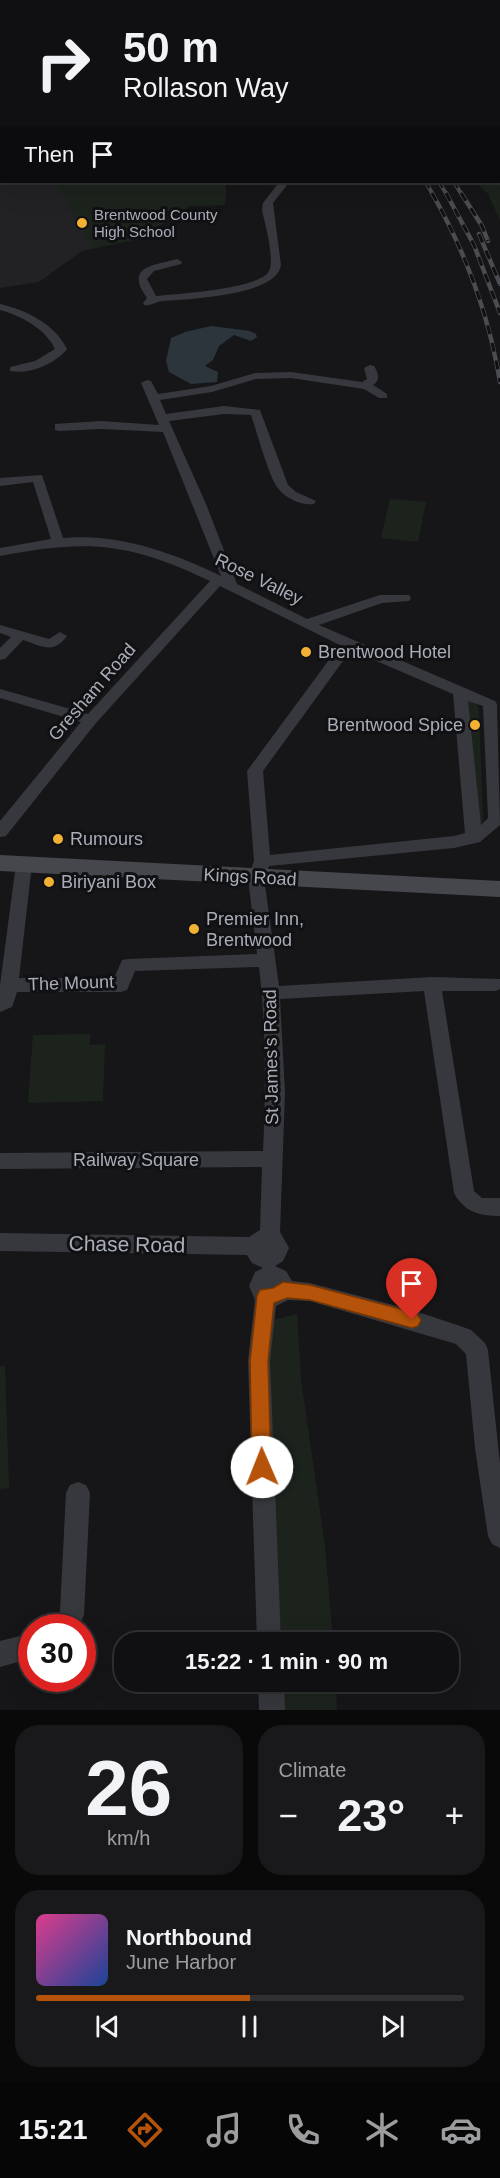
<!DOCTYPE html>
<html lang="en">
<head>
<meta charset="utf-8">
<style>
	:root { --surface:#101012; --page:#19191b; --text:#f1f3f6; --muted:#9c9d9f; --line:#303032; --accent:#b45309 }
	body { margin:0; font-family:Arial,sans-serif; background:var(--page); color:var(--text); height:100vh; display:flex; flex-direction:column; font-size:22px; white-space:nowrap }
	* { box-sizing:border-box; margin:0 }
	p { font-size:20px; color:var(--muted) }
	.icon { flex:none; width:33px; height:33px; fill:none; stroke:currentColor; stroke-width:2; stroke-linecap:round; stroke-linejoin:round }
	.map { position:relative; height:1710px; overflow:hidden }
	.side { display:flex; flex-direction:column; gap:15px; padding:15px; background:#09090a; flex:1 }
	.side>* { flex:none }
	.guide { position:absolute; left:0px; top:0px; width:501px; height:183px; box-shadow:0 6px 24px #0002,0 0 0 2px var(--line); background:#101012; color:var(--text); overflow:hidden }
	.speed { position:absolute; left:18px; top:1614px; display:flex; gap:12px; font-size:30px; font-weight:700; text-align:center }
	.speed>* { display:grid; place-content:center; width:78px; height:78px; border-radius:50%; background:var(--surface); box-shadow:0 6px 24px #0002,0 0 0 2px var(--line); line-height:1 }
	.speed .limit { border:9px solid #d22; background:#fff; color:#111 }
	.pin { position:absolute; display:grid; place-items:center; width:51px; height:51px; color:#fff; margin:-62px -26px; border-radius:50% 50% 50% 0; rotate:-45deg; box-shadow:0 0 6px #0007 }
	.pin .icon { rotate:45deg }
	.me { position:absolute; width:66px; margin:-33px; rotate:359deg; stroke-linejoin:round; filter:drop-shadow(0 0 4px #0008) }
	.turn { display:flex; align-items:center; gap:21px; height:126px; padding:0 24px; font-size:27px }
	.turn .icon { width:78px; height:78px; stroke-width:2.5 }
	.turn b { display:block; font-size:42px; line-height:51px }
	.then { display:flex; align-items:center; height:57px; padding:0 24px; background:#0003; gap:12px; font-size:22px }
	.big { font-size:45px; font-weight:700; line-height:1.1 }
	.side .tile { flex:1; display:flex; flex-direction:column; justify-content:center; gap:9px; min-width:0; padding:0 21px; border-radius:24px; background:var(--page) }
	.side .dial { align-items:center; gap:0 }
	.dial b { font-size:78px; line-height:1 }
	.song { display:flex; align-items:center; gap:18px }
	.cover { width:72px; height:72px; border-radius:9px; background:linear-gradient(135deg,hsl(330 70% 55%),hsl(220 70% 35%)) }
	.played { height:6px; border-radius:3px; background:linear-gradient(90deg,var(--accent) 50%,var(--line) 50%) }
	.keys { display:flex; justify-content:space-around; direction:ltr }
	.heat { display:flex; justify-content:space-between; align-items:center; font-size:33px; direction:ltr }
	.side .tiles { flex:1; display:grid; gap:15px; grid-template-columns:1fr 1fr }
	.tile:last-child { grid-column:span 2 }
	.trip { position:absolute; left:114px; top:1632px; width:345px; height:60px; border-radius:24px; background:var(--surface); box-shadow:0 6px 24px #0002,0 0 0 2px var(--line); font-weight:700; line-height:60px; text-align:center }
	.tab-bar { display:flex; height:96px; justify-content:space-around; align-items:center; background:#060607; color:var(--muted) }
	.tab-bar .icon { width:42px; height:42px }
	.tab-bar .active { color:var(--accent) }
	.tab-bar b { font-size:27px; color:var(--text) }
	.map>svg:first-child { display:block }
	.built { fill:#222225 }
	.green { fill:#1c231d }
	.water { fill:#2c353c }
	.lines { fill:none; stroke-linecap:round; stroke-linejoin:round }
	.street { fill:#37383d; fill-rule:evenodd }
	.secondary { fill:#45474d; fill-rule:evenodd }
	.primary { fill:#53555c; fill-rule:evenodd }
	.rail-far1-casing { stroke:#4a4c52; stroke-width:4 }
	.rail-casing { stroke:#4a4c52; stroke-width:4.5 }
	.rail-far1 { stroke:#111113; stroke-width:2; stroke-dasharray:7; stroke-linecap:butt }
	.rail { stroke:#111113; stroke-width:3; stroke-dasharray:9; stroke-linecap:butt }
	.route { fill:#b45309; stroke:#753606; stroke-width:1.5 }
	.poi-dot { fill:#f2b134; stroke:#111113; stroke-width:2 }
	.labels { text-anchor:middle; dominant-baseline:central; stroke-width:6; stroke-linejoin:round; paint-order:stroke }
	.far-poi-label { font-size:15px; fill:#a8adb8; stroke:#111113; text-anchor:start }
	.street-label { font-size:18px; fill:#a8adb8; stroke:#111113 }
	.poi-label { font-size:18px; fill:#a8adb8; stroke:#111113; text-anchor:start }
	.near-street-label { font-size:21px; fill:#a8adb8; stroke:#111113 }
</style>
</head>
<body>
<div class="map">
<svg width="500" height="1710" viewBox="0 0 500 1710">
	<rect width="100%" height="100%" fill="#161618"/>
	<!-- built -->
	<polygon class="built" points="0,165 2,182 216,182 226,184 225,205 190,206 139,239 82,251 39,282 0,288"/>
	<!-- green -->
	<g class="green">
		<polygon points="268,0 500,0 500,52 500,2"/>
		<polygon points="500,165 500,220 488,194 476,182 500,182"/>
		<polygon points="56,182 216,182 226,184 225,205 190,206 139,239 93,248"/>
		<polygon points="390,499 426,502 418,542 381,538"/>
		<polygon points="467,699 477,704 479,710 483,823 479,825"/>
		<polygon points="90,1034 90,1045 105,1044 103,1101 28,1103 33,1035"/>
		<polygon points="297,1314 301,1380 325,1545 333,1642 269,1642 263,1510 264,1322"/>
		<polygon points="0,1366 5,1366 9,1488 0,1489"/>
		<polygon points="271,1682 336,1682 337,1710 272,1710"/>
	</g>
	<!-- water -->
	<polygon class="water" points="211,326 250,331 256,334 257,337 251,341 234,335 219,346 213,360 205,366 218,372 217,382 191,384 169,372 166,361 171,338 185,332"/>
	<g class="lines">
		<!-- street -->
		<g class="street">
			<path d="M277 182H285L287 185 273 203 281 265C277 296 187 299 162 301 155 302 151 306 144 305L143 303 147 298C125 267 151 266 177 259L182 262 181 264 154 271 147 279 156 296C177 294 260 289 269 271 275 259 265 224 262 210L263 203 277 185Z"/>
			<path d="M0 304C26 310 55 324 67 349 55 364 29 375 10 371V367L35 361 55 349C46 329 20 315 0 310Z"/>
			<path d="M370 365 374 366C378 372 381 380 373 385L387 394V398H379L364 389 291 378 256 379 212 392 160 400 166 414 224 406 260 410 288 485 296 492 316 501 314 504C302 506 284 498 277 487 268 474 257 432 251 415L224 414 169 421 206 504 237 584 307 619 380 595H409L411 598 409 601 382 603 319 625 495 701 497 704 500 825 480 842 454 848 269 866 264 878 279 986 432 977 500 979V989L496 991H442L474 1191 482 1198H500V1216C480 1216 464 1212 454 1193L424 991 280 999 285 1092 280 1232 289 1248 283 1261 275 1266 286 1271 292 1281 310 1283 412 1310 463 1327 471 1330 485 1343 488 1350 500 1464V1548L492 1544 488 1536 475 1448 466 1354 456 1344 310 1301 288 1300 276 1306 270 1361 281 1642H257L248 1361 255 1300 249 1286 255 1272 263 1268 252 1263 247 1255 0 1251V1233L249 1237 260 1230 262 1167 0 1169V1153L263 1151C266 1090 266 1028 259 967L135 971 127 990 121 992H17L12 1007 0 1012V985L16 864 18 860H30L32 864 19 978H114L122 960 128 959 257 954 248 878 254 861 247 771 340 645 220 586 96 723 6 836 0 837V821L81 722 0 698V689L88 714 210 581C129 542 87 539 0 556V548L51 539 33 482 0 486V478L42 475 63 538C118 533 172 552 221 576L163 432 101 429 59 431 55 430V424L101 421 159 425 141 383 147 380 151 381 158 394 211 386 255 373 291 372 362 382 367 379 364 368ZM351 650 453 694 465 833 454 836 270 855 263 771ZM468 701 483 706 488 818 481 825Z"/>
			<path d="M0 625 49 639 60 632 67 636C53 655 42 646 23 640L5 659 0 660V648L11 637 0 633Z"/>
			<polygon points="78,1482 86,1485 90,1493 84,1615 78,1628 51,1628 60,1611 66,1493 70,1485"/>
			<polygon points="32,1633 32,1658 0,1667 0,1641"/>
			<polygon points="258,1682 284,1682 285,1710 259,1710"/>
		</g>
		<!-- secondary -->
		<g class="secondary">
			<polygon points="0,118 2,118 0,126"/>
			<polygon points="0,855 500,881 500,897 0,871"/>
		</g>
		<!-- primary -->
		<polygon class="primary" points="10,0 26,0 9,2"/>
		<!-- rail-far1 casing -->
		<g class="rail-far1-casing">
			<g id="rail-far1">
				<polyline points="240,0 243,2"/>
				<polyline points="254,0 257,2"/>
				<polyline points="426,182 433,195"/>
				<polyline points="439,182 447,195"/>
				<polyline points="454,182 462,195"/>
			</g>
		</g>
		<!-- rail casing -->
		<g class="rail-casing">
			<g id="rail">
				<path d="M432 193C466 253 489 315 500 382"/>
				<polyline points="446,193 474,245 500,313"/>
				<polyline points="461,193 482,226 488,241"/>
				<polyline points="479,234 500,284"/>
			</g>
		</g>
		<!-- rail-far1 -->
		<use href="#rail-far1" class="rail-far1"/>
		<!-- rail -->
		<use href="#rail" class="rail"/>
	</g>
	<!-- route -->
	<polygon class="route" points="283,1282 310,1285 412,1312 418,1315 421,1320 418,1326 412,1328 310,1300 287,1298 274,1303 268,1361 271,1467 269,1474 262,1476 255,1474 252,1467 250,1361 257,1296 260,1290 273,1288"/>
	<!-- markers -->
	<g class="poi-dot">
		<circle cx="82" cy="223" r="6"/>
		<circle cx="306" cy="652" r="6"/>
		<circle cx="475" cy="725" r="6"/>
		<circle cx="58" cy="839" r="6"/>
		<circle cx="49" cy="882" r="6"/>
		<circle cx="194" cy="929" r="6"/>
	</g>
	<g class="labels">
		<!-- far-poi labels -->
		<g class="far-poi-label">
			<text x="94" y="214">Brentwood County<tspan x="94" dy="17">High School</tspan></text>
		</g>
		<!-- street labels -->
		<g class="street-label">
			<text transform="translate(259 579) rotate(26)">Rose Valley</text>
			<text transform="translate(92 692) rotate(-49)">Gresham Road</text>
			<text transform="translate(250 877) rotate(3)">Kings Road</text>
			<text transform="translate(71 983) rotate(-2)">The Mount</text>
			<text transform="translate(271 1057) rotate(-91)">St James's Road</text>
			<text x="136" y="1160">Railway Square</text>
		</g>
		<!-- poi labels -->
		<g class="poi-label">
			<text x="318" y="652">Brentwood Hotel</text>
			<text x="463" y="725" text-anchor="end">Brentwood Spice</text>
			<text x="70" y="839">Rumours</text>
			<text x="61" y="882">Biriyani Box</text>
			<text x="206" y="919">Premier Inn,<tspan x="206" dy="21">Brentwood</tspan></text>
		</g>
		<!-- near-street labels -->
		<g class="near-street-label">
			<text transform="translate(127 1244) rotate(1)">Chase Road</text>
		</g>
	</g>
</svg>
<div class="speed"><div class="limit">30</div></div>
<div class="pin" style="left:412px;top:1320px;background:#d93025"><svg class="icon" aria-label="arrive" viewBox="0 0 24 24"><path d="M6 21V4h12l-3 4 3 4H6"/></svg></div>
<svg class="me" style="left:262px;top:1467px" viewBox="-20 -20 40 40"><circle r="19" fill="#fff"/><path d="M0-13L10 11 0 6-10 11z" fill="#b45309"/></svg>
<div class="trip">15:22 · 1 min · 90 m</div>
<div class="guide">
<div class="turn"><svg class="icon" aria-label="right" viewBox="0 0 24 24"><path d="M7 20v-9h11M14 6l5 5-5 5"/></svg><div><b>50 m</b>Rollason Way</div></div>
<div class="then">Then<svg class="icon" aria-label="arrive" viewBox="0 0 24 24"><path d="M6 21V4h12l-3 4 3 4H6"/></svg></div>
</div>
</div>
<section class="side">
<div class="tiles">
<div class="tile dial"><b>26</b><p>km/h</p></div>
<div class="tile"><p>Climate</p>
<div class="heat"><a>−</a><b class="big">23°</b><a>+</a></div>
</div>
<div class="tile">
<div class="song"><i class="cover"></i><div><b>Northbound</b><p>June Harbor</p></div></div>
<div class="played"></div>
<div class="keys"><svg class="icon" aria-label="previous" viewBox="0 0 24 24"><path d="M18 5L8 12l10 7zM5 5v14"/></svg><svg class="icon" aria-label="pause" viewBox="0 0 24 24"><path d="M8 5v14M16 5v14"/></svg><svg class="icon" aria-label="next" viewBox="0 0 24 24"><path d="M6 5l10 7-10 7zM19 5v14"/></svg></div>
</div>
</div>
</section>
<nav class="tab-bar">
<b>15:21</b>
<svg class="icon active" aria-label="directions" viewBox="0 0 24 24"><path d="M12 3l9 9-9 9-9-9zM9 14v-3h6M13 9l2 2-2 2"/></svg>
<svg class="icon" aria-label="music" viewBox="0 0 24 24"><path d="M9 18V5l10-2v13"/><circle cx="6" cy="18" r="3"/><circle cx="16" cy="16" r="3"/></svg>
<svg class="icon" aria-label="phone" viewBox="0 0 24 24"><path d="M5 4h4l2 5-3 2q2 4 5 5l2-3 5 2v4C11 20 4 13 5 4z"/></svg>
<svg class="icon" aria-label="climate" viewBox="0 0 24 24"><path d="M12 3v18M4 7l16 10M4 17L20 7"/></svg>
<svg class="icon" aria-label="car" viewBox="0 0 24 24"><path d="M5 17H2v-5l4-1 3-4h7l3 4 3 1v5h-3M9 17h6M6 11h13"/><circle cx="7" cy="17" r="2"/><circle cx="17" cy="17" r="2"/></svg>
</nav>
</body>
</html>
